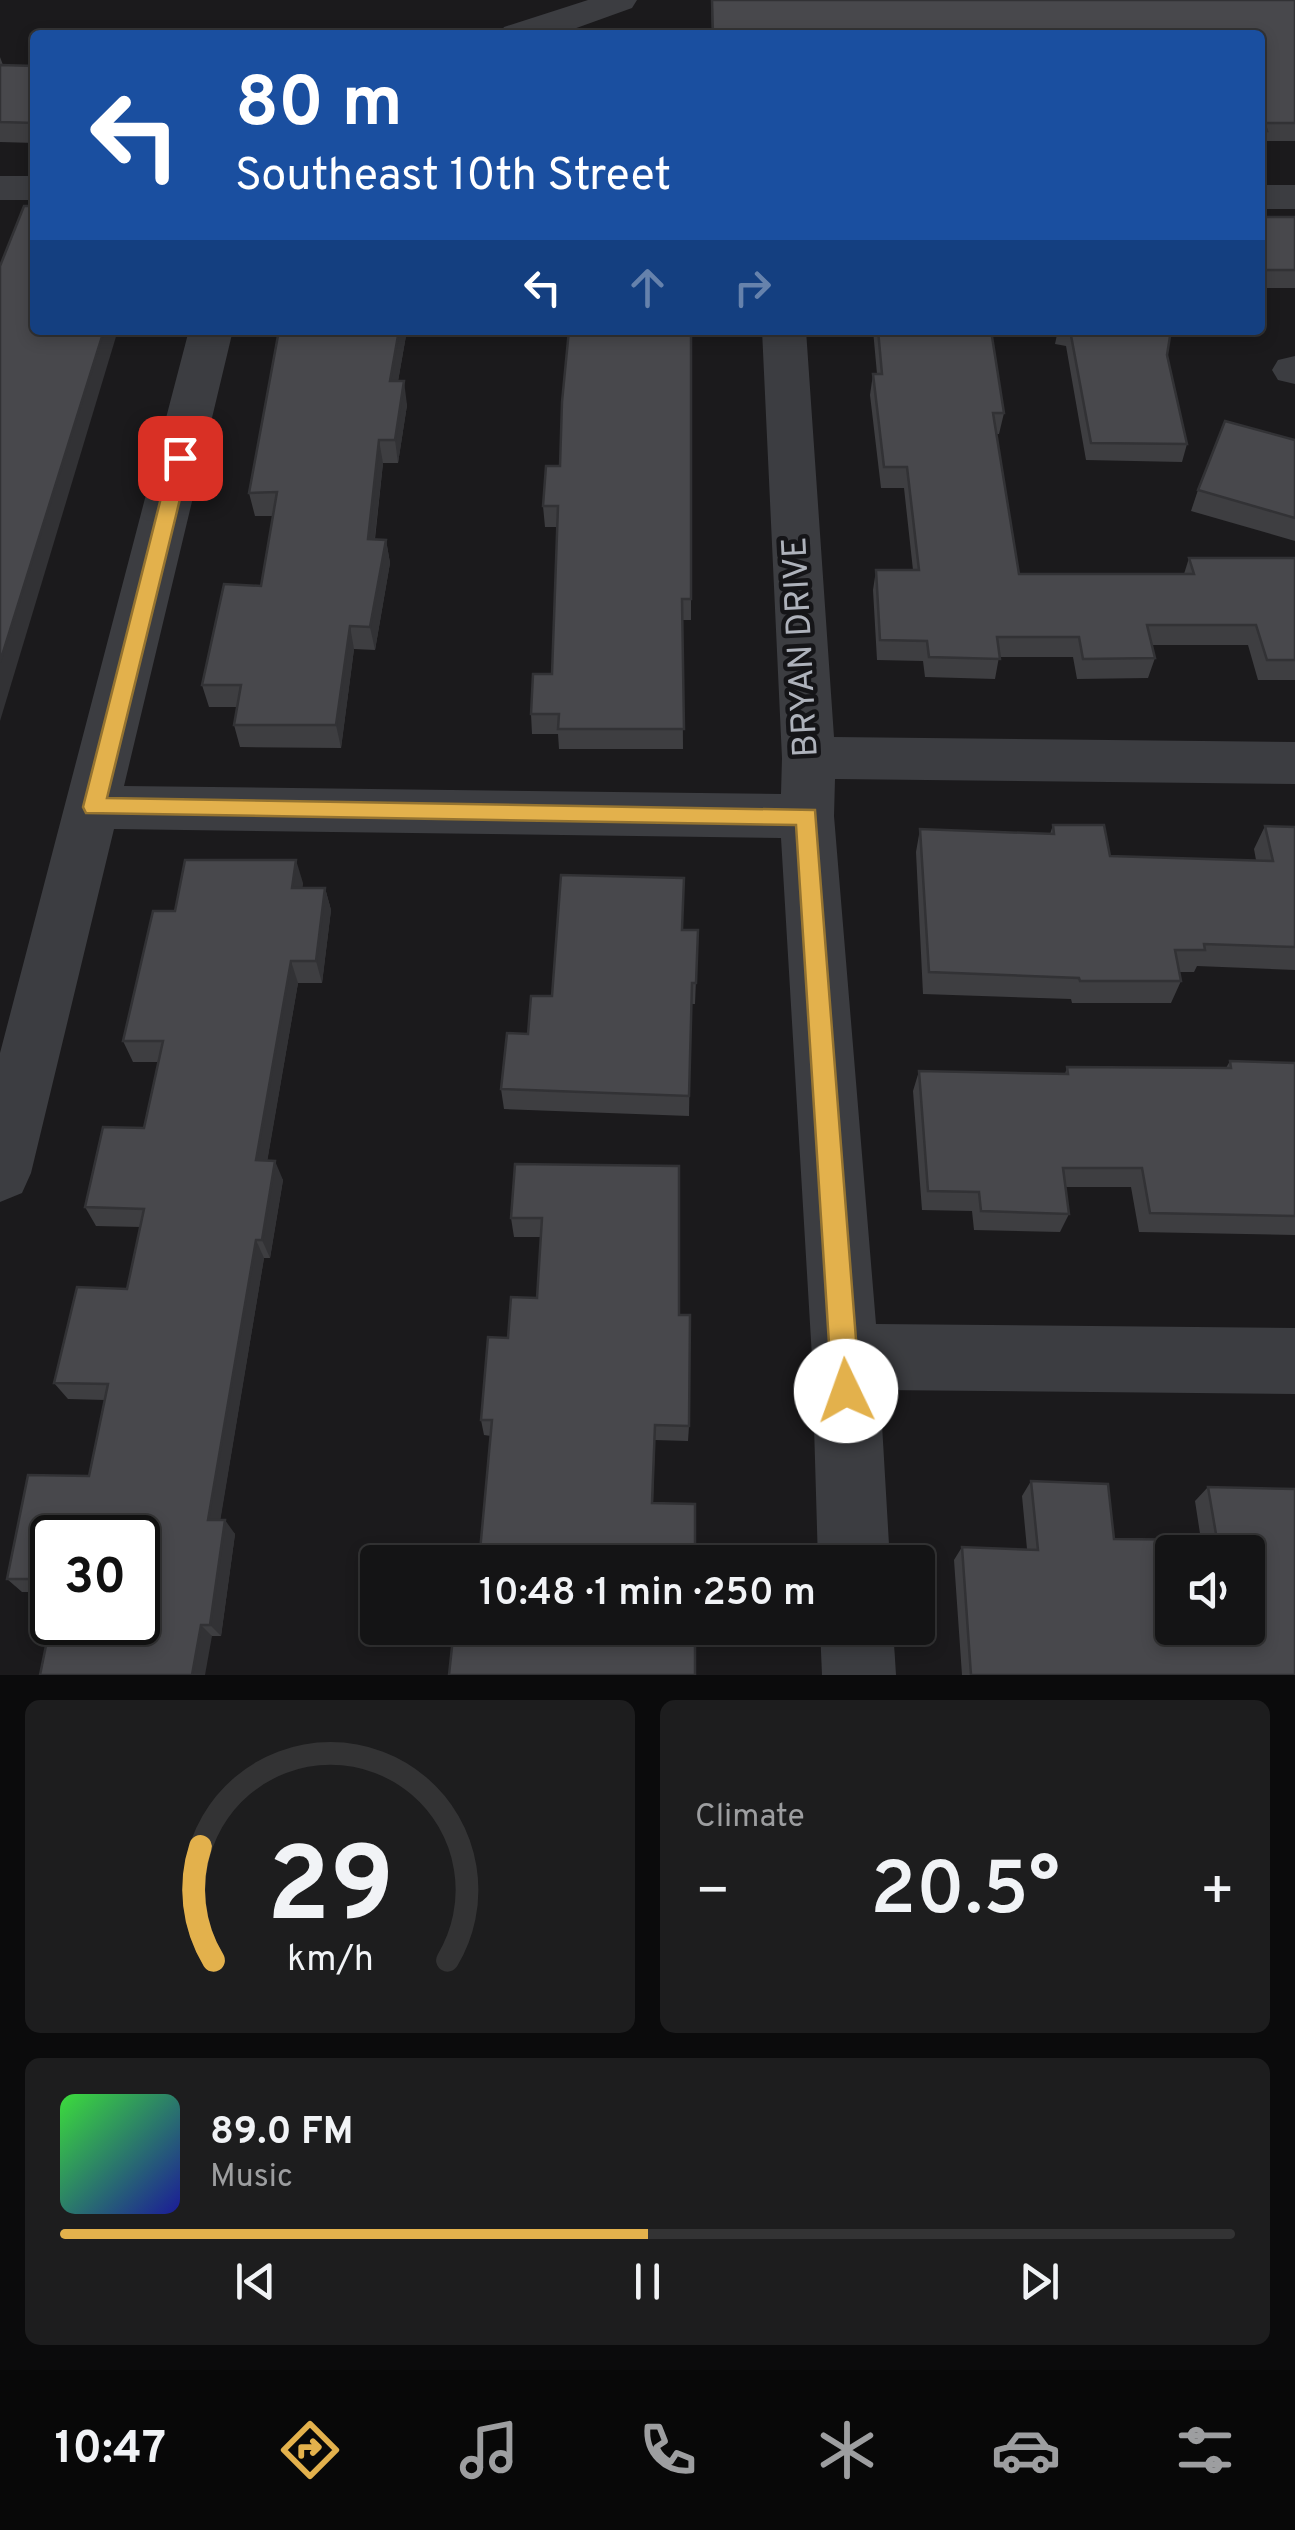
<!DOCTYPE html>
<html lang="en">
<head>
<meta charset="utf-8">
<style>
	:root { --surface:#141415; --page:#1d1d1e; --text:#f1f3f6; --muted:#9d9ea0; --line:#333334; --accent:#e3b14c }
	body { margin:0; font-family:Overpass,sans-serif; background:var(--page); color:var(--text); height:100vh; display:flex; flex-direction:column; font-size:38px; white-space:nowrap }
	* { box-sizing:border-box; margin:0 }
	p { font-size:32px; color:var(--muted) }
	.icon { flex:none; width:55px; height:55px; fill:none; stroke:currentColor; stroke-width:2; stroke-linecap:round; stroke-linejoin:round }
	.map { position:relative; height:1675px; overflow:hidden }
	.side { display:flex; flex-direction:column; gap:25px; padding:25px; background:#0b0b0c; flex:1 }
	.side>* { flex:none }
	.hud { position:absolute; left:30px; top:30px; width:1235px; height:305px; border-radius:10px; box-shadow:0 5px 15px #0003,0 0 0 2px var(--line); background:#1a4fa0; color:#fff; overflow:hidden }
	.buttons { position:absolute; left:1155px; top:1535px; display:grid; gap:20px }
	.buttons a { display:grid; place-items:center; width:110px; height:110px; border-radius:10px; background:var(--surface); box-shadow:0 5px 15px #0003,0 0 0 2px var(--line); font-size:50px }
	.speed { position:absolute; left:30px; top:1515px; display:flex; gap:20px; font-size:50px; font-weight:700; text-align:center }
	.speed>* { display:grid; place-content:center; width:130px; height:130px; border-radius:50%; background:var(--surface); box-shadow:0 5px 15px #0003,0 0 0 2px var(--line); line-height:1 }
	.speed .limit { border:5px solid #111; border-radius:15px; background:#fff; color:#111 }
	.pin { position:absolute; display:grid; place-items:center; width:85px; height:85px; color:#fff; margin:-42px; border-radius:20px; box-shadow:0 5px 15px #0006 }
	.me { position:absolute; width:110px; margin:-55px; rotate:357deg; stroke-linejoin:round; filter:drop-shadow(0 0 8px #0008) }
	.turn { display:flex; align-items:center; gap:35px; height:210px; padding:0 40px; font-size:45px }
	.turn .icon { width:130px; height:130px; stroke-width:2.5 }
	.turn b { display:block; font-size:70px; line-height:85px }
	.lanes { display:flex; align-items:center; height:95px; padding:0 40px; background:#0003; justify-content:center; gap:50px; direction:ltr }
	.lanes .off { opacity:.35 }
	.big { font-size:75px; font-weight:600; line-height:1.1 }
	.side .card { flex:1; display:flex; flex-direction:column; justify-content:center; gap:15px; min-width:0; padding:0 35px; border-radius:15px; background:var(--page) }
	.side .dial { align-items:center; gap:0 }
	.dial svg { height:260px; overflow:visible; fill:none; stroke:var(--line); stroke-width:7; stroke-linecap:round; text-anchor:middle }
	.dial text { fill:var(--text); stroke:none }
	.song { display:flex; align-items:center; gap:30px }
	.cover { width:120px; height:120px; border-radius:15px; background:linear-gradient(135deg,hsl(120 70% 55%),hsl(240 70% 35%)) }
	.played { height:10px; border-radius:5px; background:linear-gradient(90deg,var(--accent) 50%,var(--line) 50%) }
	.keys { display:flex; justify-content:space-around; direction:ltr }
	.heat { display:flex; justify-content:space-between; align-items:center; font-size:55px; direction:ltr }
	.side .tiles { flex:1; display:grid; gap:25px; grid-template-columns:1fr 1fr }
	.card:last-child { grid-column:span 2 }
	.trip { position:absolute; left:360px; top:1545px; width:575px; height:100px; border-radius:10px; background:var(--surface); box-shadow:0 5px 15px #0003,0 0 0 2px var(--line); font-weight:600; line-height:100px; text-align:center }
	.tabs { display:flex; height:160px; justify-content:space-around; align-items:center; background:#080808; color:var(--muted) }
	.tabs .icon { width:70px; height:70px }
	.tabs .current { color:var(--accent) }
	.tabs b { font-size:45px; color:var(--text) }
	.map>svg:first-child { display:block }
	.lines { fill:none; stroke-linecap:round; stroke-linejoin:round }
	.minor { fill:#3c3d41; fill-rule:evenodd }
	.wall { fill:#3e3e41 }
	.shaded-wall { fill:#323235 }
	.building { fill:#48484c; stroke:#323235; stroke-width:2.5; fill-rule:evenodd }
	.route { fill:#e3b14c; stroke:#947331; stroke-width:2.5 }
	.labels { text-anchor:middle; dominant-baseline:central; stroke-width:9; stroke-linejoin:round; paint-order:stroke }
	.street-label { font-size:35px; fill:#aeb2bb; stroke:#151518 }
</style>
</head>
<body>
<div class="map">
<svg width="1295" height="1675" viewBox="0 0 1295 1675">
	<rect width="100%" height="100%" fill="#1b1a1c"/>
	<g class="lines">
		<!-- minor -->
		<g class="minor">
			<polygon points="588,0 637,0 632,8 557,35 499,35 504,27"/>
			<rect x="0" y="176" width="35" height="24"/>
			<rect x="1260" y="185" width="35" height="24"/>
			<polygon points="189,330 233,330 124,786 781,794 782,758 762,330 806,330 834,737 1295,742 1295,784 835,779 834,816 876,1324 1295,1328 1295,1394 880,1390 890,1562 818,1562 812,1357 781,838 114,829 31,1173 22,1193 0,1202 0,1053"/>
			<polygon points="1295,356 1295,384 1278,380 1272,370 1278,360"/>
			<polygon points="820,1628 893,1628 896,1675 822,1675"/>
		</g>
	</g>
	<!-- wall -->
	<g class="wall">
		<polygon points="711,0 1295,0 1295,141 1264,141 1262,149 1260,149 1260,35 712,35"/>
		<polygon points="0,57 3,65 35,66 35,143 0,142"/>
		<rect x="1260" y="217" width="35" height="71"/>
		<polygon points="279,330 407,330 398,381 407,405 398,463 383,463 375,539 386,540 390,563 375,650 354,649 341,748 240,747 234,725 237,707 209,707 202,685 261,586 273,516 255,516 249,493"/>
		<polygon points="873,330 991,330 1004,413 999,434 996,434 1019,574 1184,574 1189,558 1295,558 1295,680 1258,680 1248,645 1152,645 1155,658 1148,678 1077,679 1073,657 999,657 995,679 925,677 923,661 877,660 873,590 876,570 913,570 904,488 881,488 870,395 873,374 877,374"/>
		<polygon points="1058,330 1171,330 1167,355 1187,444 1182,462 1086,460 1066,346 1055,344"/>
		<polygon points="1295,440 1295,541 1191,511 1198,490"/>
		<polygon points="560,466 691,599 691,620 682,620 683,749 559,749 558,734 532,734 531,714 552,674 558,527 545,527 543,506"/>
		<polygon points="1053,825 1110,856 1256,860 1254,849 1265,826 1295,827 1295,970 1197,966 1194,972 1179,972 1181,981 1171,1003 1072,1003 1071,999 923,994 916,852 920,829 1050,834"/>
		<polygon points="303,883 302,888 325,888 331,910 322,983 298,983 267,1161 283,1180 270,1258 264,1258 220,1520 235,1534 221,1636 212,1636 138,1622 52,1538 52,1592 22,1592 7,1579 89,1476 105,1400 68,1399 54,1383 127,1289 140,1227 96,1226 85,1207 144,1128 158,1062 133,1062 123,1041 175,911"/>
		<polygon points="682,930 698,930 695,1004 691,1004 689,1116 504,1109 501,1089 528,1034 552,996"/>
		<polygon points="1230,1061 1295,1063 1295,1235 1139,1232 1131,1187 1065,1187 1069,1214 1060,1232 974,1230 972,1211 922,1210 913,1091 919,1071 1065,1074 1067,1067 1226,1068"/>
		<polygon points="515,1164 679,1315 689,1426 688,1441 655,1440 653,1503 695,1562 491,1436 484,1435 481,1420 508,1338 537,1298 541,1237 514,1237 511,1218"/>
		<polygon points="1031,1481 1114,1539 1201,1540 1195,1501 1208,1487 1295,1675 962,1675 954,1560 962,1547 1027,1549 1022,1496"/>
	</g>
	<!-- shaded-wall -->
	<g class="shaded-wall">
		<polygon points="104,330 118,330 0,721 0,662"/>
		<polygon points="399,330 407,330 394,404 390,381"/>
		<polygon points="404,381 407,405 398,463 395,440"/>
		<polygon points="379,440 383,463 372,562 368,539"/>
		<polygon points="386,540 390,563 375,650 370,627"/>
		<polygon points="350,626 354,649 341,748 336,725"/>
		<polygon points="296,860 303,883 299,910 292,888"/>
		<polygon points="325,888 331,910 322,983 316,961"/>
		<polygon points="291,961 298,983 264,1180 256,1160"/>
		<polygon points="275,1161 283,1180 270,1258 262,1240"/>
		<polygon points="256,1240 264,1258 218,1534 208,1520"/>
		<polygon points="225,1520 235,1534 221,1636 210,1625"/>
		<polygon points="201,1625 212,1636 205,1675 192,1675"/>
	</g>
	<!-- building -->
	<g class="building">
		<polygon points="712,0 1295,0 1295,123 1264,123 1267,131 1260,131 1260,35 713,35"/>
		<polygon points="0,65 35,66 35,123 0,122"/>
		<polygon points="24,206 35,206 35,330 104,330 0,662 0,266"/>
		<rect x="1260" y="217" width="35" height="53"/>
		<polygon points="279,330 399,330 390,381 404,381 395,440 379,440 368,539 386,540 370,627 350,626 336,725 234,725 241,685 202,685 224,584 261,586 277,492 249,493"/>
		<polygon points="569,330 691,330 691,599 682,599 684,729 558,729 559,714 531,714 533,674 552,674 558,506 543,506 546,466 560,466 562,402"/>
		<polygon points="878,330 991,330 1004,413 993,413 1019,574 1194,574 1189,558 1295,558 1295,660 1267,660 1256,625 1147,625 1155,658 1083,659 1079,637 997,637 1000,659 929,657 927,641 880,640 876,570 919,570 907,467 884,467 873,374 882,374"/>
		<polygon points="1070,330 1171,330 1167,355 1187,444 1091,443"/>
		<polygon points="1225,421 1295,440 1295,518 1198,490"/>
		<polygon points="1053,825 1104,825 1110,856 1273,861 1265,826 1295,827 1295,947 1204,944 1205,950 1175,950 1181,981 1080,981 1079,978 929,972 920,829 1054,834"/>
		<polygon points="185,860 296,860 292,888 325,888 316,961 291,961 256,1160 275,1161 262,1240 256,1240 208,1520 225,1520 210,1625 201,1625 192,1675 40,1675 52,1616 52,1622 138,1622 138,1538 52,1538 52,1579 7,1579 28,1475 89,1476 108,1384 54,1383 77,1287 127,1289 144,1209 85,1207 103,1127 144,1128 163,1041 123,1041 153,911 175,911"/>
		<polygon points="561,875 684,878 682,930 698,930 696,983 692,983 689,1096 501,1089 507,1033 528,1034 531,996 552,996"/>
		<polygon points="1230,1061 1295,1063 1295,1216 1150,1213 1142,1168 1063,1168 1069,1214 981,1211 979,1192 928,1191 919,1071 1068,1074 1067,1067 1231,1068"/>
		<polygon points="515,1164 679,1166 679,1315 690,1315 689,1426 655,1425 652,1503 695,1504 695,1562 479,1562 492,1420 481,1420 488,1337 508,1338 511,1297 537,1298 542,1218 511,1218"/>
		<path d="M1031 1481 1108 1484 1114 1539 1217 1540 1208 1487 1295 1489V1675H971L962 1547 1038 1550ZM1172 1552H1248V1628H1172Z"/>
		<polygon points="454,1628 695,1628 695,1675 449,1675"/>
	</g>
	<!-- route -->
	<polygon class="route" points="180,451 190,458 107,798 815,810 860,1391 856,1401 846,1405 836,1401 832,1391 796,825 86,813 83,807 171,458"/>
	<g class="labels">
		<!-- street labels -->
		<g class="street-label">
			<text transform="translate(802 647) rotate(-93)">BRYAN DRIVE</text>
		</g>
	</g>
</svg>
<div class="buttons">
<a><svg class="icon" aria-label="sound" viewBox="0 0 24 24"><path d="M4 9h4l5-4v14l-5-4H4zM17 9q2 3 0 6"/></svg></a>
</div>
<div class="speed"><div class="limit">30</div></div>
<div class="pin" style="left:180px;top:458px;background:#d93025"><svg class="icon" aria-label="arrive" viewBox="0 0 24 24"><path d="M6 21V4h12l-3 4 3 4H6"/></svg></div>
<svg class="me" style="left:846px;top:1391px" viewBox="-20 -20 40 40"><circle r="19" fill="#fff"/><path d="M0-13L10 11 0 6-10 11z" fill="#e3b14c"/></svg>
<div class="trip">10:48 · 1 min · 250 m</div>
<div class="hud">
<div class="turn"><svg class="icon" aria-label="left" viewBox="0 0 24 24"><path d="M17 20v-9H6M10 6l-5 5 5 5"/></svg><div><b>80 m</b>Southeast 10th Street</div></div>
<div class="lanes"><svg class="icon" aria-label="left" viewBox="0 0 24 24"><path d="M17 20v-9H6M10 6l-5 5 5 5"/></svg><svg class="icon off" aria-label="ahead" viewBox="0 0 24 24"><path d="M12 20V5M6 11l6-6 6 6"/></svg><svg class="icon off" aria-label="right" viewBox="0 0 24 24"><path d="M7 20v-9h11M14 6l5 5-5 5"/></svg></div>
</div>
</div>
<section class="side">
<div class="tiles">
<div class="card dial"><svg viewBox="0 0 100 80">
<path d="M14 69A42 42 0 1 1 86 69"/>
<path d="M14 69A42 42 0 0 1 10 34" stroke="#e3b14c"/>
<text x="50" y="56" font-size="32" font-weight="700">29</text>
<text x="50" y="72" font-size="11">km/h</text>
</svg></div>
<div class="card"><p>Climate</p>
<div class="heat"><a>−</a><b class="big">20.5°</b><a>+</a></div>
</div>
<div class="card">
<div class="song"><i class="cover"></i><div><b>89.0 FM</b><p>Music</p></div></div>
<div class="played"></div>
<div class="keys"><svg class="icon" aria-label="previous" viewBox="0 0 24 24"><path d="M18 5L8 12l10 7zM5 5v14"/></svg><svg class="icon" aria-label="pause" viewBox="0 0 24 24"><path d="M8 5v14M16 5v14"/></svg><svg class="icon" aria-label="next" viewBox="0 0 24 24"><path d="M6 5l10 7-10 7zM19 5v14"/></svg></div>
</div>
</div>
</section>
<nav class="tabs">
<b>10:47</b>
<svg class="icon current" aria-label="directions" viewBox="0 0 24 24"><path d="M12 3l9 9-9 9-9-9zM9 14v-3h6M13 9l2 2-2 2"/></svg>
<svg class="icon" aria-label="music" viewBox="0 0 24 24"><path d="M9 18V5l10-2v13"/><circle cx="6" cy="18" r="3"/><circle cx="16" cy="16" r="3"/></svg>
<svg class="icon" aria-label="phone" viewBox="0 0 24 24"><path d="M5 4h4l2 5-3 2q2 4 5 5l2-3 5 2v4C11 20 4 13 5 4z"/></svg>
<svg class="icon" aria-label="climate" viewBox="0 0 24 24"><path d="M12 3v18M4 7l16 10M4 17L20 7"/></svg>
<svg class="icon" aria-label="car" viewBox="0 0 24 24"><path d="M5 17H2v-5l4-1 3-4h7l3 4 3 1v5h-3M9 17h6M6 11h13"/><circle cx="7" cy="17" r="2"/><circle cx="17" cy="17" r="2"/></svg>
<svg class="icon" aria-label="filters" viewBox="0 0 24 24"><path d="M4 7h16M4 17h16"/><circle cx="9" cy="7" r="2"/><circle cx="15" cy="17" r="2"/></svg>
</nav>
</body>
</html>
